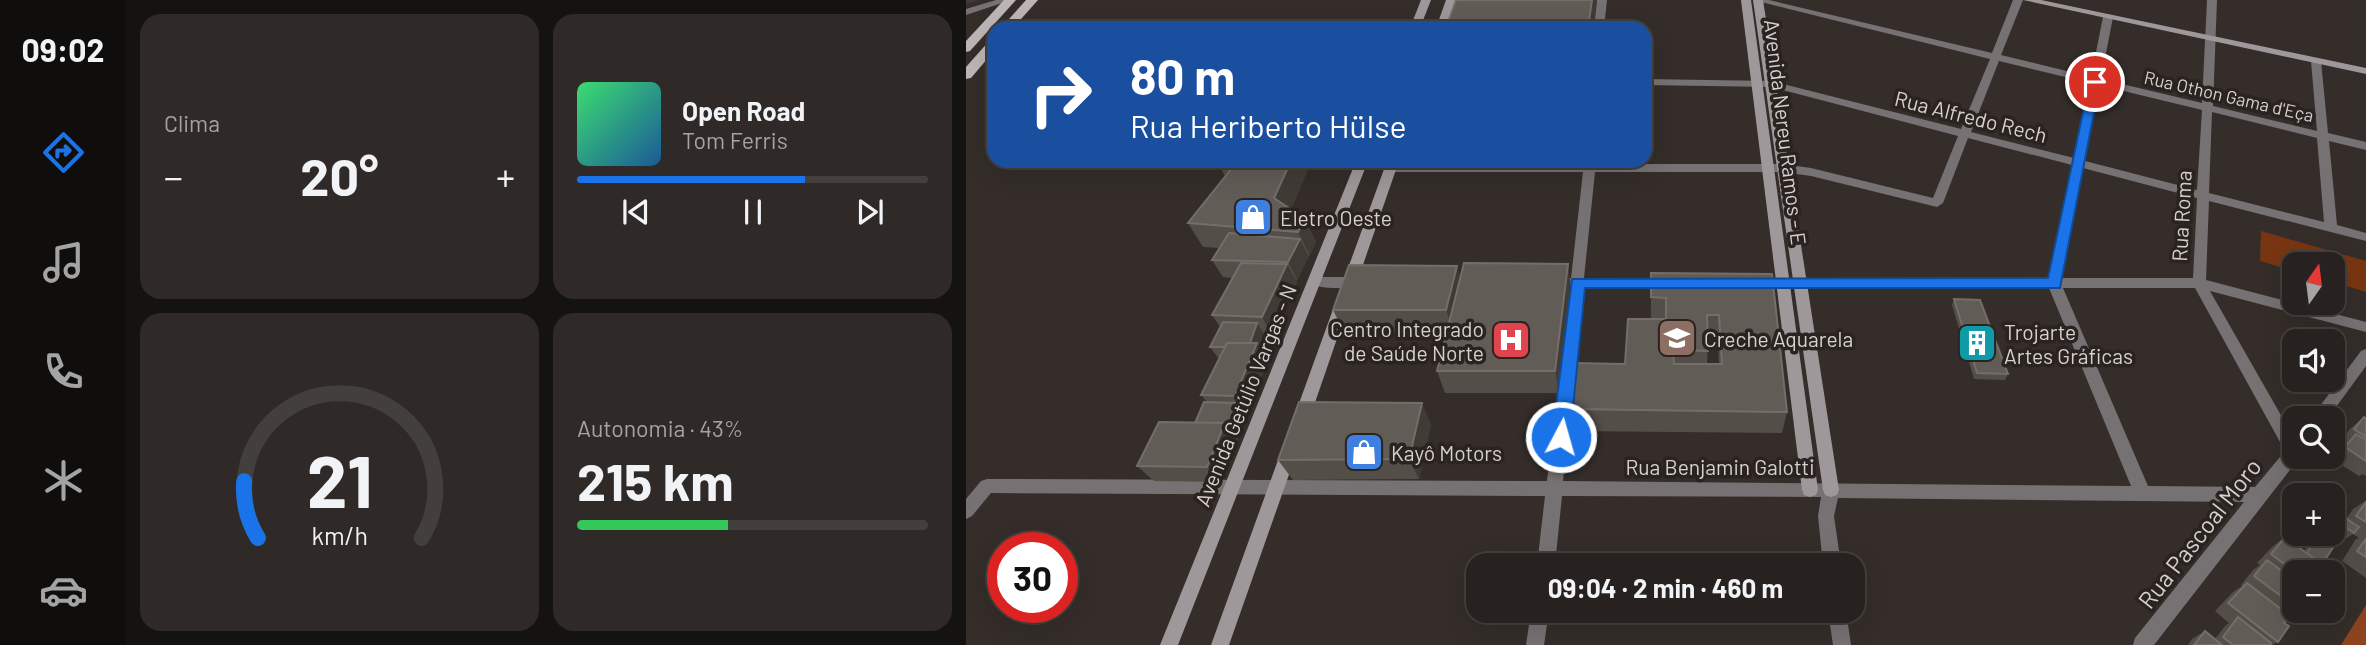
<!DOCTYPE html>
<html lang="pt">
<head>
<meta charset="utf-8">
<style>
	:root { --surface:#27221f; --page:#2f2a28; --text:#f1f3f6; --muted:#a4a4a4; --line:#433f3d; --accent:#1a73e8 }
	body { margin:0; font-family:Barlow,sans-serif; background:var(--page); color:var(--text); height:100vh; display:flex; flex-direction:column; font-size:26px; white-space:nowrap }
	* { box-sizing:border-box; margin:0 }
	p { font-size:23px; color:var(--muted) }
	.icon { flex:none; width:38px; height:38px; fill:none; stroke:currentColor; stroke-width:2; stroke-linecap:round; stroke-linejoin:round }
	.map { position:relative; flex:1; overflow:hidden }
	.drawer { display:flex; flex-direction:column; gap:14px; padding:14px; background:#151311; width:840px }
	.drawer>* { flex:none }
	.banner { position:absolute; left:21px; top:21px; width:665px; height:147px; border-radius:21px; box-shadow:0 7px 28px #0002,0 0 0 2px var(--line); background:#1a4fa0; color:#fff; overflow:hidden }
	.needle { width:46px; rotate:14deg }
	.tools { position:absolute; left:1316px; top:252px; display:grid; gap:14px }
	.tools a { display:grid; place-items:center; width:63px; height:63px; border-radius:14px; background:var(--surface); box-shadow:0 7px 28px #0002,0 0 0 2px var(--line); font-size:35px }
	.speed { position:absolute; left:21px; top:532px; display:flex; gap:14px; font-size:35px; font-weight:700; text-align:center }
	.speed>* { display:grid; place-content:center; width:91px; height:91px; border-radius:50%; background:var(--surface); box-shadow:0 7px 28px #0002,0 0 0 2px var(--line); line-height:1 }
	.speed .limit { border:10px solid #d22; background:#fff; color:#111 }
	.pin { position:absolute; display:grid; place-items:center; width:60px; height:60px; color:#fff; margin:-30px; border:4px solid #fff; border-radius:50%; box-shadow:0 2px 7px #0007 }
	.me { position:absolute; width:77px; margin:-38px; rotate:6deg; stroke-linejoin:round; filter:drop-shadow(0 0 5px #0008) }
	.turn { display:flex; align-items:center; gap:24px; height:147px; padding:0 28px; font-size:32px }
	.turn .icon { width:91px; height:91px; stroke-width:2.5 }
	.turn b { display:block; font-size:49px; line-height:60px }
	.big { font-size:52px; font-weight:700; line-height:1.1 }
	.drawer .tile { flex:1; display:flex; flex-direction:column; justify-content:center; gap:10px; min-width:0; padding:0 24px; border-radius:21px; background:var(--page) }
	.drawer .dial { align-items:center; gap:0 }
	.dial svg { height:182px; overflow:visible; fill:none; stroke:var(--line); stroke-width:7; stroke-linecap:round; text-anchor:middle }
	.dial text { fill:var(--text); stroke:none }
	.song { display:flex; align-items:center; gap:21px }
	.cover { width:84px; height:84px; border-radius:10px; background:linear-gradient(135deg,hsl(140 70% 55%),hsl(210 70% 35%)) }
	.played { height:7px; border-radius:4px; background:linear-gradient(90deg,var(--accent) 65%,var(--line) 65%) }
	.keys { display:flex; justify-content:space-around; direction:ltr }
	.heat { display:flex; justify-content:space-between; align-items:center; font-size:38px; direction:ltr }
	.charge { height:10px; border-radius:5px; background:linear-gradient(90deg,#34c759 43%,var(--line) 0) }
	.drawer .tiles { flex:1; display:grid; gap:14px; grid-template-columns:repeat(2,1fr) }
	.trip { position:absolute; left:500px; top:553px; width:399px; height:70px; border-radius:21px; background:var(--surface); box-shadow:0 7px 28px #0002,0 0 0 2px var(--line); font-weight:700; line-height:70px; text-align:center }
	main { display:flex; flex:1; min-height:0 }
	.menu { display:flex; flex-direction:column; width:126px; justify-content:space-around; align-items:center; background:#100e0c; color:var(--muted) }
	.menu .icon { width:49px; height:49px }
	.menu .on { color:var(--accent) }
	.menu b { font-size:32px; color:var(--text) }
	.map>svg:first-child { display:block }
	.green { fill:#783512 }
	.forest { fill:#8d4420 }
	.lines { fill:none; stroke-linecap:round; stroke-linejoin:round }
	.street { fill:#767273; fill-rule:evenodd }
	.secondary { fill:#9f989a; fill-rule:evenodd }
	.primary { fill:#beb5b7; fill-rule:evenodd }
	.wall { fill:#544e48; fill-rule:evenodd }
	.shaded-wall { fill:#413b36 }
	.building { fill:#625c57; stroke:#746e6a; stroke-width:2; fill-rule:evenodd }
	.route { fill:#1a73e8; stroke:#114b97; stroke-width:2 }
	.labels { text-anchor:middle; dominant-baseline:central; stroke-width:7; stroke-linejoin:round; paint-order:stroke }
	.far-street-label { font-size:18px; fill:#d6d1cf; stroke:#2a2320 }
	.street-label { font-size:21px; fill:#d6d1cf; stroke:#2a2320 }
	.poi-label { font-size:21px; fill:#d6d1cf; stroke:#2a2320; text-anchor:start }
	.near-street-label { font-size:24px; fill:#d6d1cf; stroke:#2a2320 }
</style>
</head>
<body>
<main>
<nav class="menu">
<b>09:02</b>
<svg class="icon on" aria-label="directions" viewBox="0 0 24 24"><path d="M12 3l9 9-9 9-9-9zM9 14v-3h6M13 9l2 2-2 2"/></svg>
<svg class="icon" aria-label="music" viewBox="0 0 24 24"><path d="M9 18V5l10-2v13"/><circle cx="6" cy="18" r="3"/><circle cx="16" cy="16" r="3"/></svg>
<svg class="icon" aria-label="phone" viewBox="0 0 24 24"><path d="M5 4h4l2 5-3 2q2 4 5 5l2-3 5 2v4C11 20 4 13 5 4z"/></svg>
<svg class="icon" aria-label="climate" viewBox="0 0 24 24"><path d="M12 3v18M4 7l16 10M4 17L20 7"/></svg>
<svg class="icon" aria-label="car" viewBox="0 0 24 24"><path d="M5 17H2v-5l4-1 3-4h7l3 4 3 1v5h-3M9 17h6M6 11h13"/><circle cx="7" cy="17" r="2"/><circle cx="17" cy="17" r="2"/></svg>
</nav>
<section class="drawer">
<div class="tiles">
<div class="tile"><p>Clima</p>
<div class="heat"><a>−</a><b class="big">20°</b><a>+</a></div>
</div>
<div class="tile">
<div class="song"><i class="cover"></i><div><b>Open Road</b><p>Tom Ferris</p></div></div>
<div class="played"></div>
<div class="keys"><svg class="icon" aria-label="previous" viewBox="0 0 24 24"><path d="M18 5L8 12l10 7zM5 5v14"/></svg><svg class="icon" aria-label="pause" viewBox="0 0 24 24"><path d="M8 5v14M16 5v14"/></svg><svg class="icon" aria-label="next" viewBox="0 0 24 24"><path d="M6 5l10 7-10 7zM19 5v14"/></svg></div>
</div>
<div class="tile dial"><svg viewBox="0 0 100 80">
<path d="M14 69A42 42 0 1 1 86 69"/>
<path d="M14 69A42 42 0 0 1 8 44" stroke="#1a73e8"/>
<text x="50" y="56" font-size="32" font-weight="700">21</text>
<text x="50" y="72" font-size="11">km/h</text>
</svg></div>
<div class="tile"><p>Autonomia · 43%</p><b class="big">215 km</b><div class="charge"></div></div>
</div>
</section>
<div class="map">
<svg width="1400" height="645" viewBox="0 0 1400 645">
	<rect width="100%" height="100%" fill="#342d29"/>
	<!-- green -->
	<polygon class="green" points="1295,231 1400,261 1400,292 1367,282 1367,264 1328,264 1328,271 1294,261"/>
	<!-- forest -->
	<polygon class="forest" points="1400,605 1400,645 1375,645"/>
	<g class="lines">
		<!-- street -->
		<g class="street">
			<polygon points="30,0 45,0 0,15 0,9"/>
			<polygon points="631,0 641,0 638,28 628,28"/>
			<path d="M787 0H803L1026 53 1047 0H1057L1035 55 1125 77 1137 17 1142 14 1147 17 1135 79 1236 103 1241 0H1251L1247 106 1351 131 1345 61 1350 58 1355 61 1362 133 1400 142V150L1363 141 1371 225 1400 233V241L1243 201 1240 280 1400 322V332L1244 291 1328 438V457H1334L1188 645H1167L1169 638 1278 502 872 498 868 516 875 565H857L852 516 855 497 596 496 589 565H571L579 496 25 493 6 516 0 519V499L15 481 21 479 581 481 603 288H588L581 283 588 278H605L617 172H425L419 168 425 164H618V161H630L629 164H817L845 168 967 198 992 136 805 87 679 85V79L805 81 995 129 1024 59ZM1033 61 1124 83 1108 158 1005 132ZM1133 85 1236 110 1231 190 1119 161ZM1246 112 1351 138 1358 222 1243 193ZM1002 138 1106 165 1082 278 788 279 781 284 788 289 1083 288 1165 486 597 481 617 288H704L711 283 704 278H618L629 172H817L845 176 971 207 977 203ZM1117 168 1231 198 1227 278H1096ZM1097 288H1229L1319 451 1289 487 1182 486Z"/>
			<path d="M348 277H396L403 282C395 290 349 290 341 282Z"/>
			<polygon points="1400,349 1400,366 1362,418 1345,418 1395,351"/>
			<polygon points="565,611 583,611 578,645 560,645"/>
			<polygon points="862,611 880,611 885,645 867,645"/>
		</g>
		<!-- secondary -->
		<g class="secondary">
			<polygon points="455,0 465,0 454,28 444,28"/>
			<polygon points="480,0 490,0 480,28 470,28"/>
			<polygon points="775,0 785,0 852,490 850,495 844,497 838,495 836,490"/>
			<polygon points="787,0 797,0 873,490 871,495 865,497 859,495 857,490"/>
			<polygon points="1057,0 1075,0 1400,68 1400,74"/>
			<polygon points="390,161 402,161 212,645 194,645"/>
			<polygon points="421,161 433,161 391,282 389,285 379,285 377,282"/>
			<polygon points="377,296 384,301 343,420 340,425 335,427 330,425 327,420 370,301"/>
			<polygon points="324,442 330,444 332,449 263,645 245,645 316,449 318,444"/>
		</g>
		<!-- primary -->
		<g class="primary">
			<polygon points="38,0 50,0 4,51 0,52 0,41"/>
			<polygon points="60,0 72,0 47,28 35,28"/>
			<polygon points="28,39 28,51 5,78 0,79 0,67 24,40"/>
		</g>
	</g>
	<!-- wall -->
	<g class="wall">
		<polygon points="251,161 384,161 382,165 344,165 325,209 339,219 350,242 331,280 330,280 331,282 306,335 298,334 294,347 302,360 282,412 280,412 281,414 271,438 272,439 255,482 188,481 171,466 229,423 241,402 235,395 253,359 244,347 254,327 246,315 266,278 257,277 246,260 253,248 237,247 222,223 259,176"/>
		<path d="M806 274 821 412 816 433 606 431 603 409 659 364 685 319V297ZM742 338H752L753 364H741Z"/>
		<polygon points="494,277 605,287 593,393 479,393 471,371 480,333 378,332 367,310"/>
		<polygon points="988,299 1042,374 1039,380 1008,379 986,305"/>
		<polygon points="1398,417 1400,419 1400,476 1396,474 1393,476 1365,458 1378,443 1375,440 1384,429"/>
		<polygon points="465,424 453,479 327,480 312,460"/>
		<polygon points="1400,501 1400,578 1376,561 1390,539 1393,538 1387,534 1373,543 1366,538 1360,541 1355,566 1348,571 1345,568 1342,572 1328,572 1328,603 1318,611 1318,623 1312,642 1306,645 1222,645 1226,639 1239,631 1249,639 1259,626 1263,623 1249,611 1267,592 1276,586 1275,585 1287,570 1294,565 1291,563 1306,547 1319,537 1338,551 1345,541 1347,539 1339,534 1367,534 1367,510 1380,519 1387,509"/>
	</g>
	<!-- shaded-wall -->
	<g class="shaded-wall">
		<polygon points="0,0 13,0 0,4"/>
		<polygon points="626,0 631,0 627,28 622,28"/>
		<polygon points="325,161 342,161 344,165 320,221 308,198"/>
		<polygon points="339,219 350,242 344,256 332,232"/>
		<polygon points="334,239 343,257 331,280 322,262"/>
		<polygon points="321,264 331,282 306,335 296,317"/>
		<polygon points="602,264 605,287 593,393 589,371"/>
		<polygon points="491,266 498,289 488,333 480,310"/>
		<polygon points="291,323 299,335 294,347 302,360 282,412 269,396 282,348"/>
		<polygon points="273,403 281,414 272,438 263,427"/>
		<polygon points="456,403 465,424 453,479 443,459"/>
		<polygon points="259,423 272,439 255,482 241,467"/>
	</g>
	<!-- building -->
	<g class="building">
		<polygon points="490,0 626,0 622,28 480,28"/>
		<polygon points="257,161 325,161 308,198 339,219 332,232 222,223 266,168"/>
		<polygon points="263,233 334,239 322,262 246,260"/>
		<polygon points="275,263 321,264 296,317 246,315"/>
		<polygon points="498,263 602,264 589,371 471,371"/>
		<polygon points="383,265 491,266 480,310 367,310"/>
		<path d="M685 273 806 274 821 412 603 409 607 363 659 364 662 319H700V298L685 297ZM741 315H753L756 364H708L707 350 742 351Z"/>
		<polygon points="988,299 1014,300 1042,374 1011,373"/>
		<polygon points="257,322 291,323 284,343 261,343 258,347 244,347"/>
		<polygon points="261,343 291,343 269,396 235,395"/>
		<polygon points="238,402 273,403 263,427 259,423 229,423"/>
		<polygon points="333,402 456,403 443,459 312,460"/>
		<polygon points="1398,417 1400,419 1400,437 1388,429"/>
		<polygon points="193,422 259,423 241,467 171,466"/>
		<polygon points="1390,434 1400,440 1400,461 1379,447"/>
		<polygon points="1400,502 1400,522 1390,516"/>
		<polygon points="1367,510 1393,527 1388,533 1376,525 1370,535 1367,533"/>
		<polygon points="1352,536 1368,546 1355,566 1350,562 1351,561 1341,553"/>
		<polygon points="1319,537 1351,561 1342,572 1329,572 1305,554"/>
		<polygon points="1400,539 1400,557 1391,551"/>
		<polygon points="1301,560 1328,580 1328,603 1327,605 1288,576"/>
		<polygon points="1281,583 1324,616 1318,623 1323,626 1312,642 1262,603"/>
		<polygon points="1272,617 1305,643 1304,645 1267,645 1257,637"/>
		<polygon points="1239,631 1256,645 1228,645"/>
	</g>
	<!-- route -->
	<polygon class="route" points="1124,79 1134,82 1094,288 619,288 604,437 601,442 595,445 588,442 586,437 606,279 1082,278"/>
	<!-- icons -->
	<defs>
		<g id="shop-square" transform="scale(2.0125)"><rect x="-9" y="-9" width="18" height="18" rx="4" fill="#3f7fe0" stroke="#2a2320"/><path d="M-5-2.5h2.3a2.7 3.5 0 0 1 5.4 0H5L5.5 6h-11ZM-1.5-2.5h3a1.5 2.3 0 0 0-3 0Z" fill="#fff"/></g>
		<g id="school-square" transform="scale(2.0125)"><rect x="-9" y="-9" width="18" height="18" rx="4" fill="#8d6e63" stroke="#2a2320"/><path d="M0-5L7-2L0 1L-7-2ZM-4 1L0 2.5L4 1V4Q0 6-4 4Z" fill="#fff"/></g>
		<g id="hospital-square" transform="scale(2.0125)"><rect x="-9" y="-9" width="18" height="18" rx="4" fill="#e0444e" stroke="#2a2320"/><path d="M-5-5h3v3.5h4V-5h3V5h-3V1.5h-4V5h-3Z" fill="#fff"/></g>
		<g id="building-square" transform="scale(2.0125)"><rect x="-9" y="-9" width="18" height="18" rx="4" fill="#0f9aa8" stroke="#2a2320"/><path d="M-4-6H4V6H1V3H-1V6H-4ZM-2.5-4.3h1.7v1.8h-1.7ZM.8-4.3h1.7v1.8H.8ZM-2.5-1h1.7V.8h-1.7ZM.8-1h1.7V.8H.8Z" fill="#fff"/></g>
	</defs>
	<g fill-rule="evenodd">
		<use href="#shop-square" x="287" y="217"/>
		<use href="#school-square" x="711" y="338"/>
		<use href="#hospital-square" x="545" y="340"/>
		<use href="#building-square" x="1011" y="343"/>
		<use href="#shop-square" x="398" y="452"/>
	</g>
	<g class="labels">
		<!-- far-street labels -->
		<g class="far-street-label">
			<text transform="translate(1263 96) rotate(13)">Rua Othon Gama d'Eça</text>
		</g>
		<!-- street labels -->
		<g class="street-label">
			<text transform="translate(1005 116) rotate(14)">Rua Alfredo Rech</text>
			<text transform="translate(820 132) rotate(83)">Avenida Nereu Ramos - E</text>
			<text transform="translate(1215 216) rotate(-87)">Rua Roma</text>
			<text transform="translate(279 395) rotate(-68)">Avenida Getúlio Vargas - N</text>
			<text x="754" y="466">Rua Benjamin Galotti</text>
		</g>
		<!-- poi labels -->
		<g class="poi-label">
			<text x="314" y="217">Eletro Oeste</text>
			<text x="518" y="328" text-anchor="end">Centro Integrado<tspan x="518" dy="24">de Saúde Norte</tspan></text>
			<text x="1038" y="331">Trojarte<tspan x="1038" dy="24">Artes Gráficas</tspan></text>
			<text x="738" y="338">Creche Aquarela</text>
			<text x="425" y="452">Kayô Motors</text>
		</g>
		<!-- near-street labels -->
		<g class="near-street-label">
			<text transform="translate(1233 533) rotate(-52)">Rua Pascoal Moro</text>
		</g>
	</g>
</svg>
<div class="tools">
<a><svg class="needle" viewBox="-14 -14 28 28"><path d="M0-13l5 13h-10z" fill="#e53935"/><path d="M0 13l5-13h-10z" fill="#a4a4a4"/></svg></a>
<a><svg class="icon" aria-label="sound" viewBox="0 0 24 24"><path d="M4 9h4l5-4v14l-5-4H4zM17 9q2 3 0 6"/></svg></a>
<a><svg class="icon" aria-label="search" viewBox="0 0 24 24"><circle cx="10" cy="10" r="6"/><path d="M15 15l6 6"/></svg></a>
<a>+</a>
<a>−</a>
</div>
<div class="speed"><div class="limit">30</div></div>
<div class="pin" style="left:1129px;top:82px;background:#d93025"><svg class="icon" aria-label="arrive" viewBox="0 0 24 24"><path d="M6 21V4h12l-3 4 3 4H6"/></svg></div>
<svg class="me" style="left:595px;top:437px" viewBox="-20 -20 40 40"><circle r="17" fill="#1a73e8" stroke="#fff" stroke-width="3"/><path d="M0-11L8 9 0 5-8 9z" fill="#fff"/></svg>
<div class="trip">09:04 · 2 min · 460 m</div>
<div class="banner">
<div class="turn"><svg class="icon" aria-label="right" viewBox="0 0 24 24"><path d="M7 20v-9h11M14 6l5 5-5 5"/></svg><div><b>80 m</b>Rua Heriberto Hülse</div></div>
</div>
</div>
</main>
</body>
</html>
